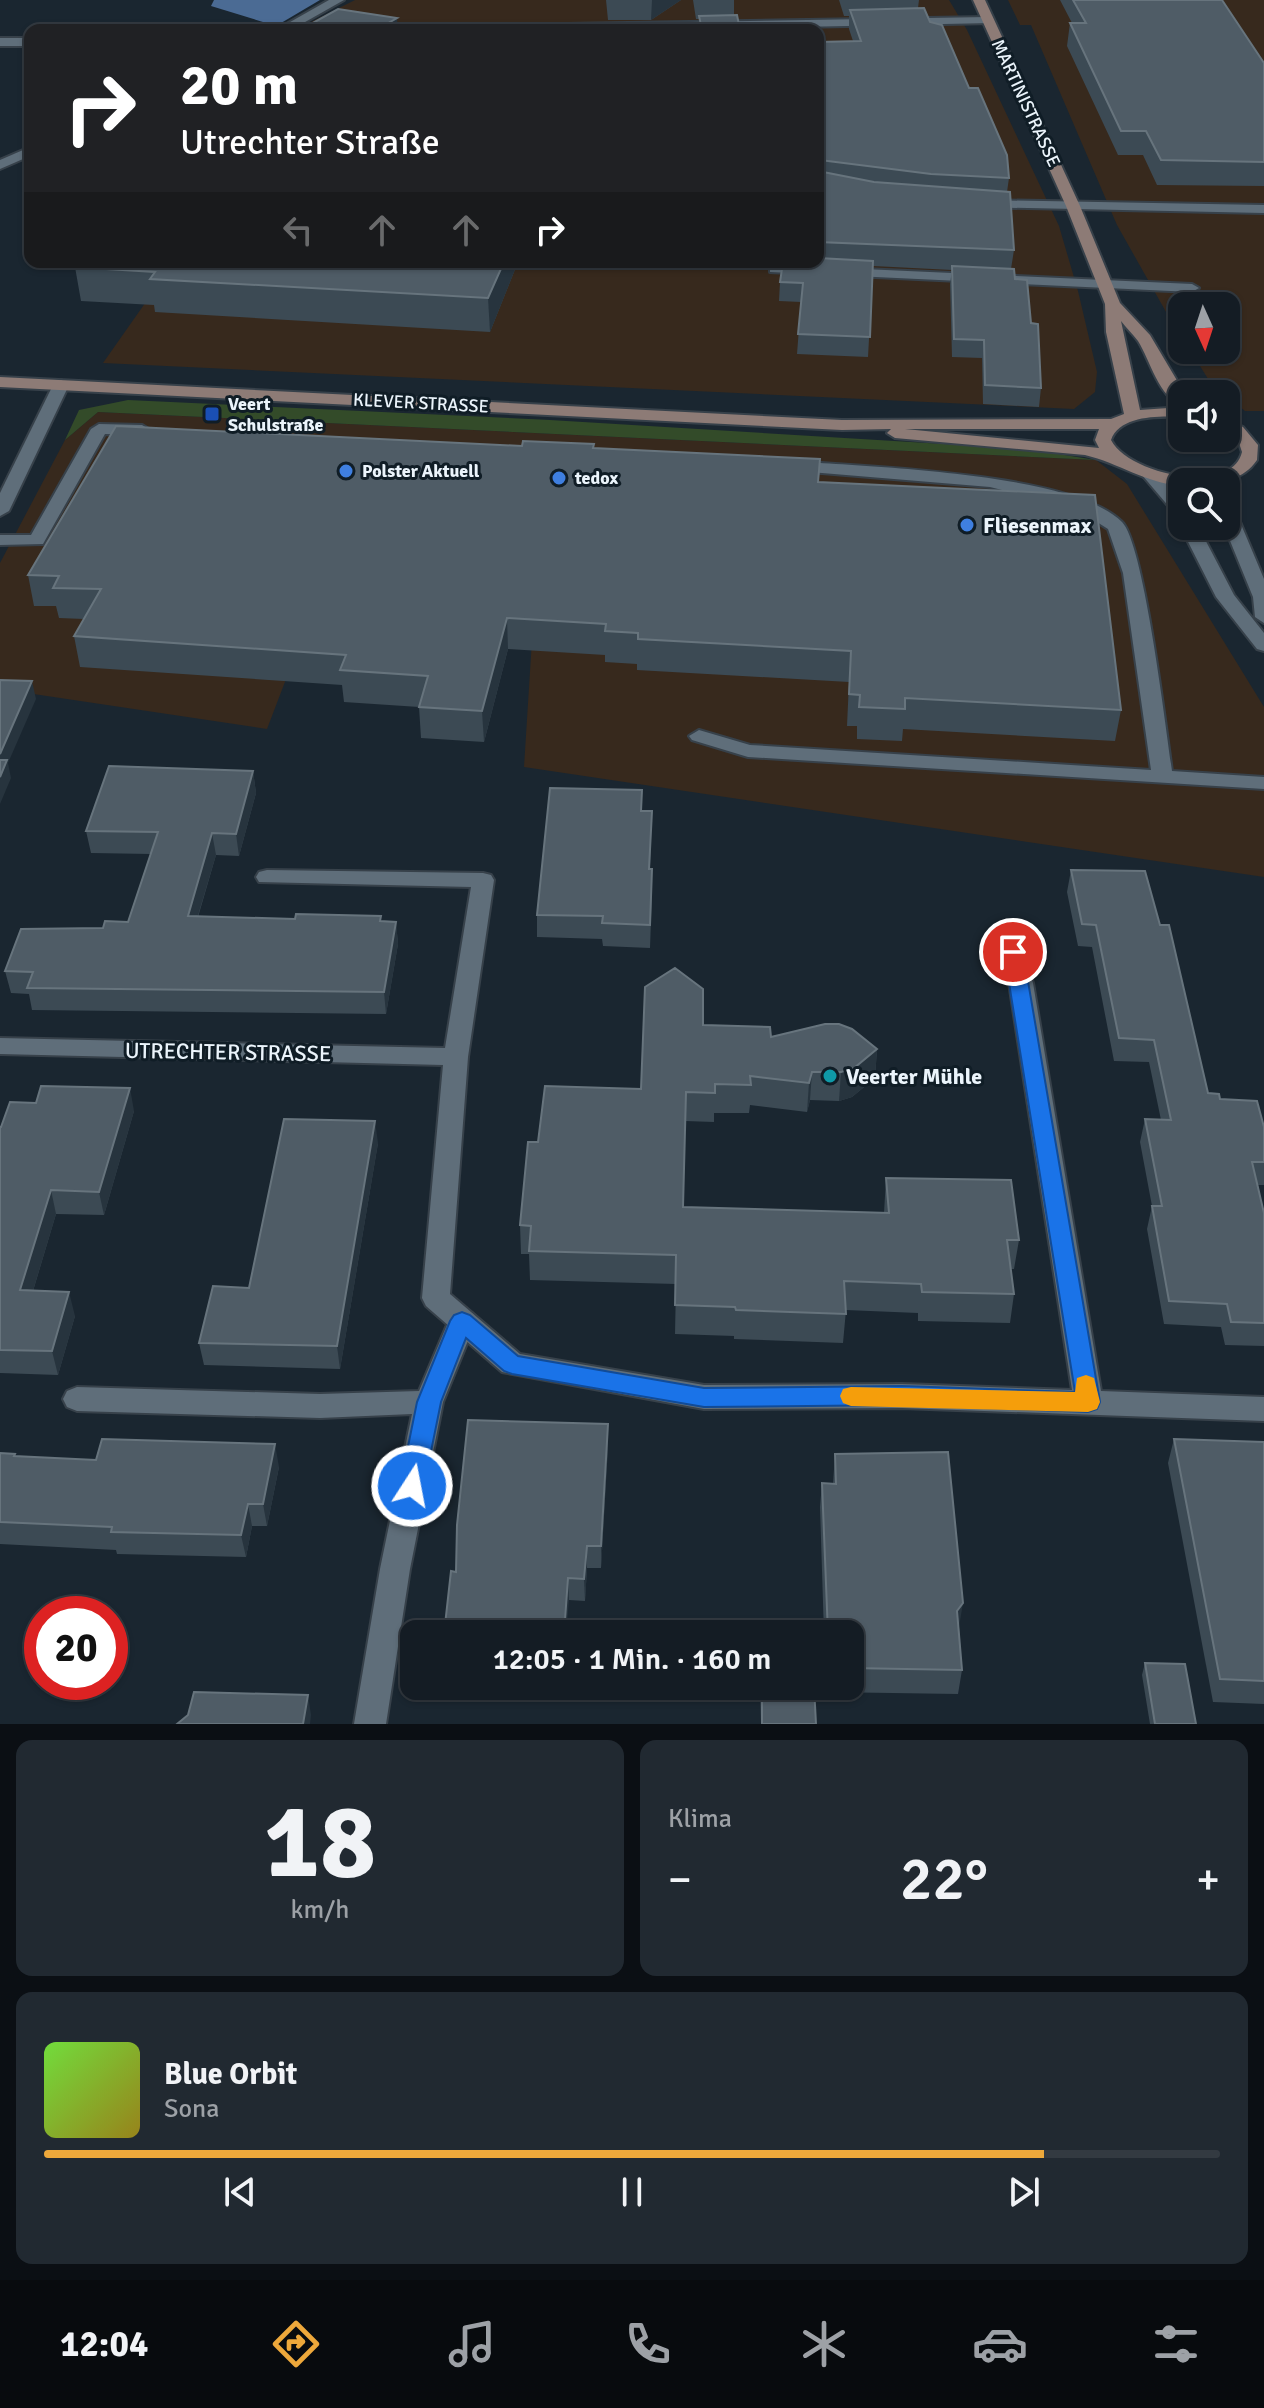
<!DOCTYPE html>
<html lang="de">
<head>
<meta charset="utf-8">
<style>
	:root { --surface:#141c24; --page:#212931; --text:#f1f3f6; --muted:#9da1a6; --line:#333a41; --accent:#eda83b }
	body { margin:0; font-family:Signika,sans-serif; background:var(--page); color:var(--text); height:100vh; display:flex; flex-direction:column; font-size:30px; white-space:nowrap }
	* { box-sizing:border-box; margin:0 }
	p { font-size:26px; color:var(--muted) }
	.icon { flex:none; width:44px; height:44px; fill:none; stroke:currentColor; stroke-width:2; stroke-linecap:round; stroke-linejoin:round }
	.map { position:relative; height:1724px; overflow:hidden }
	.side { display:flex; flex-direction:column; gap:16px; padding:16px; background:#0b0f14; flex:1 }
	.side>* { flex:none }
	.guide { position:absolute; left:24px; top:24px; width:800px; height:244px; border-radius:16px; box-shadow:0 2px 6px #0004,0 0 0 2px var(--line); background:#202124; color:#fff; overflow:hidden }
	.needle { width:52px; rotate:177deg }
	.controls { position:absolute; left:1168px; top:292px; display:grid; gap:16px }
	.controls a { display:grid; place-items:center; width:72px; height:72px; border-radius:16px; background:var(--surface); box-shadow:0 2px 6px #0004,0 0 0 2px var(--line); font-size:40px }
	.speed { position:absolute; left:24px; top:1596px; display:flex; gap:16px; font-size:40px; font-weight:700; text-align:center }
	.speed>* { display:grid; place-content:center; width:104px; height:104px; border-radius:50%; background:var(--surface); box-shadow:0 2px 6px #0004,0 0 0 2px var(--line); line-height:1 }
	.speed .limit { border:12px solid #d22; background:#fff; color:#111 }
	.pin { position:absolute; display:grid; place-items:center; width:68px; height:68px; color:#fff; margin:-34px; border:4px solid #fff; border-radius:50%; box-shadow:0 2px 8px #0007 }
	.me { position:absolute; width:88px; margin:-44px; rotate:11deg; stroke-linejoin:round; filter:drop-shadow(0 0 6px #0008) }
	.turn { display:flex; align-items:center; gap:28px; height:168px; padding:0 24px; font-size:36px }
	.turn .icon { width:104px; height:104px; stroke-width:2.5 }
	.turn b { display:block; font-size:56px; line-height:68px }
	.lanes { display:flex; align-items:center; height:76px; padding:0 24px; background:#0003; justify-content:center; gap:40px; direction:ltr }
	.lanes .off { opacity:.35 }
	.big { font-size:60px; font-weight:600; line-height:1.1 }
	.side .tile { flex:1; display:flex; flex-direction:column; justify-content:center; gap:12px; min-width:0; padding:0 28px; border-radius:16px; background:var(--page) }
	.side .dial { align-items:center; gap:0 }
	.dial b { font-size:104px; line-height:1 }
	.song { display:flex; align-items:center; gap:24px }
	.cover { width:96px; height:96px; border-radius:12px; background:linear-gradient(135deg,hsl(100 70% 55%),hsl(50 70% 35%)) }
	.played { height:8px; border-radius:4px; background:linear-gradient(90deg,var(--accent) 85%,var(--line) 85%) }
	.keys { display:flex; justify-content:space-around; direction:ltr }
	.heat { display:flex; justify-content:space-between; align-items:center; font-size:44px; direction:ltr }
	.side .tiles { flex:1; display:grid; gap:16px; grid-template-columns:1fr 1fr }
	.tile:last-child { grid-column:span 2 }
	.trip { position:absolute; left:400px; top:1620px; width:464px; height:80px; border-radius:16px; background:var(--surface); box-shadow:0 2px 6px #0004,0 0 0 2px var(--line); font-weight:600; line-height:80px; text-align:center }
	.tab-bar { display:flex; height:128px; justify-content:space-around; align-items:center; background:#080b0e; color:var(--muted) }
	.tab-bar .icon { width:56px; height:56px }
	.tab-bar .current { color:var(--accent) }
	.tab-bar b { font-size:36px; color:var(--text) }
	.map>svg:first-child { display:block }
	.commercial { fill:#37291d }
	.green { fill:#334b29 }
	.water { fill:#4b6b94 }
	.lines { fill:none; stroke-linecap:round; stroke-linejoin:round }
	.service-casing { stroke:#37414a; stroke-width:4 }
	.minor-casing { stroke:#37414a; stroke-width:4 }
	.tertiary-casing { stroke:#37414a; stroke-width:4 }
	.secondary-casing { stroke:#37414a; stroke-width:4 }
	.service { fill:#5f6e7a; fill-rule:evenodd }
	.minor { fill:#5f6e7a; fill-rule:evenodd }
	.tertiary { fill:#5f6e7a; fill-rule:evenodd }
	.secondary { fill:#8d7b76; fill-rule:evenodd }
	.wall { fill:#3c4a54 }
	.shaded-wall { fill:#27343e }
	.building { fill:#4f5c66; stroke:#67747d; stroke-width:2 }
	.route { fill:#1a73e8; stroke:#114b97; stroke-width:2 }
	.slow { fill:#f59e0b }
	.transit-dot { fill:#1a4fb4; stroke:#101d26; stroke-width:3 }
	.shop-dot { fill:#3f7fe0; stroke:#101d26; stroke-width:3 }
	.culture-dot { fill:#0f9aa8; stroke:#101d26; stroke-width:3 }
	.labels { text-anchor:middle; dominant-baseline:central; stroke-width:6; stroke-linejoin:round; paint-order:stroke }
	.far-street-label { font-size:18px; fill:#ebf4fb; stroke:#101d26 }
	.far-poi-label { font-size:18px; font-weight:bold; fill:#ebf4fb; stroke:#101d26; text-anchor:start }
	.poi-label { font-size:22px; font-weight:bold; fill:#ebf4fb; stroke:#101d26; text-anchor:start }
	.street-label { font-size:22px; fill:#ebf4fb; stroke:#101d26 }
</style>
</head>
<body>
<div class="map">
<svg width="1264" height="1724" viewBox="0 0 1264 1724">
	<rect width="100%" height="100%" fill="#1a2630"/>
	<!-- commercial -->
	<g class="commercial">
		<polygon points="355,0 949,0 967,30 1059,226 1078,291 1097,372 1095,392 1074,409 103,363 174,262 818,262 818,30 295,30"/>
		<polygon points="1008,0 1264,0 1264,411 1245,411 1210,382 1190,350 1226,350 1226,306 1182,306 1182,338 1170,319 1117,225 1031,25 1020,25"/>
		<polygon points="98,412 1096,460 1127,484 1264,707 1264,877 524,767 533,624 312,611 267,729 0,689 0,563 65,440"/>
	</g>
	<!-- green -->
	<polygon class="green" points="128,400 550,420 1027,449 1096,460 98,412 65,440 79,410"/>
	<!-- water -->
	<polygon class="water" points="214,0 320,0 276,26 211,6"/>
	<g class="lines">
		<!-- service casing -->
		<g class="service-casing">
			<g id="service">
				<polygon points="775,265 1192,284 1199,288 1192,292 770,272 770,266"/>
				<polygon points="99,424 142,425 150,430 142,435 105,434 43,544 0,545 0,535 31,535 91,429"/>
				<path d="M792 461C866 467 1072 472 1122 522 1144 544 1166 730 1172 771L1264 777V789L748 757 692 740 689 736 699 730 750 745 1151 770 1123 573 1108 529 1075 508 990 487 786 470 783 466Z"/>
				<polygon points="462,1310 472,1313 476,1321 443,1402 410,1569 386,1724 354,1724 380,1569 412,1414 320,1418 77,1411 67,1407 63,1399 67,1391 77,1387 320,1394 419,1391 452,1313"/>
			</g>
		</g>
		<!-- minor casing -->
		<g class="minor-casing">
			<g id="minor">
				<polygon points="329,0 344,0 291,30 276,30"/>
				<polygon points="988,17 994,21 992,23 659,30 561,28 567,24"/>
				<rect x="0" y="38" width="30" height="8"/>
				<polygon points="30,147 30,156 0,169 0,160"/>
				<polygon points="981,200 1264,205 1264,213 976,207 974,204"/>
				<polygon points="61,380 69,385 9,511 0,516 0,493 53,385"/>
				<polygon points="267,870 483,873 491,875 494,880 468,1057 450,1294 520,1354 704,1385 902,1384 1072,1390 1009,983 1001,952 1005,947 1021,947 1033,983 1101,1391 1264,1397 1264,1421 902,1408 704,1409 502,1372 426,1306 422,1298 443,1065 0,1054 0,1038 445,1048 471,887 259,882 256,877 259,872"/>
			</g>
		</g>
		<!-- tertiary casing -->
		<g class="tertiary-casing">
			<g id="tertiary">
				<polygon points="1151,470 1157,471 1182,500 1182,516 1176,515 1142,475"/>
				<polygon points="1226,505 1235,510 1264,579 1264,623 1255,617 1253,597 1224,526"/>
				<polygon points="1182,523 1182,526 1198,526 1234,595 1264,633 1264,651 1257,649 1216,597 1180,526"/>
			</g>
		</g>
		<!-- secondary casing -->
		<g class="secondary-casing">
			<path id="secondary" d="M973 0H985L1080 206 1120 303 1150 335 1185 394H1182V405C1159 398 1150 360 1138 341 1133 334 1126 328 1121 321L1140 410 1182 407V417C1160 416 1120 415 1111 440 1128 474 1231 497 1242 452L1238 440 1226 431V419L1243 427 1258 445 1257 460C1239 486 1211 482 1182 482V486C1145 483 1119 463 1085 455L895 438 887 433 891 429 842 430 0 387V377L842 420 1111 419 1124 414 1106 332 1105 304 1066 206ZM905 429H1099L1095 440 1099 448Z"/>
		</g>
		<!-- service -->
		<use href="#service" class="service"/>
		<!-- minor -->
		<use href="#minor" class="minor"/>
		<!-- tertiary -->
		<use href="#tertiary" class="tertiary"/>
		<!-- secondary -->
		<use href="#secondary" class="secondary"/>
	</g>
	<!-- wall -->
	<g class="wall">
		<polygon points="606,0 681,0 651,20 608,20"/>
		<polygon points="693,0 734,0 734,15 740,30 699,30 699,19 696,19"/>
		<polygon points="839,0 919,0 918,8 930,22 1009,178 1007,192 1014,250 1011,269 1031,323 1041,388 1039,407 983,404 982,358 952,357 950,284 952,270 873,266 868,357 797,354 801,302 779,301 780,282 818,262 818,42 853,41 849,29 849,16 844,16"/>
		<polygon points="1060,0 1222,0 1264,63 1264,186 1157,185 1143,155 1118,155 1067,46 1070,23 1072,23"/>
		<polygon points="518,262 490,332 155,312 154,305 81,301 75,267"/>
		<polygon points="522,446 594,448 818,482 1121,710 1115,741 903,729 902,741 857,739 857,726 847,726 849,682 637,670 637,664 605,662 605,655 508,649 484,742 421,738 419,707 344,702 342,685 80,667 74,636 84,619 59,618 56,606 34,606 28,575"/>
		<polygon points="253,771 256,793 239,856 216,855 198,917 295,919 381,916 381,921 396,922 398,944 386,1014 32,1010 29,994 11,993 5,971 103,928 128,922 151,854 91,853 86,831"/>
		<polygon points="642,811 652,811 650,869 652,869 652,891 650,948 603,946 602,939 537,937 537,915"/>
		<polygon points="1071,870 1208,1093 1220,1099 1264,1127 1264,1185 1258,1185 1264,1213 1264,1346 1225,1345 1221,1327 1164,1324 1147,1229 1152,1206 1140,1142 1145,1119 1161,1120 1149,1062 1114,1061 1092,947 1078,946 1067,892"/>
		<polygon points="703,1025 771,1037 877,1049 875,1078 852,1097 839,1101 810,1100 807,1112 750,1105 749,1113 714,1113 714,1122 685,1121 683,1207 884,1213 886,1178 1019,1240 1014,1269 1011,1269 1014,1294 1010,1323 918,1321 918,1313 846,1310 843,1343 734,1339 734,1336 675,1334 676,1284 530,1280 529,1254 521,1254 520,1225 538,1142 641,1089"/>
		<polygon points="134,1111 104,1215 56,1214 33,1291 75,1316 58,1375 0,1373 0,1127"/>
		<polygon points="378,1143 340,1369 204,1365 199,1343"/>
		<polygon points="1174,1439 1264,1442 1264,1704 1213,1702 1168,1463"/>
		<polygon points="608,1447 601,1568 587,1568 585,1601 569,1600 456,1572"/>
		<polygon points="0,1453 16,1456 96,1460 279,1467 267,1526 252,1526 246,1557 117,1554 116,1550 0,1544"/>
		<polygon points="835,1454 959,1627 962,1670 958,1694 826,1692 826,1686 850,1686 850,1634 824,1634 820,1507 822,1483 833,1484"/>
		<polygon points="1145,1663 1196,1724 1150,1724 1142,1675"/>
		<polygon points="760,1686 814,1686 816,1724 761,1724"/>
	</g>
	<!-- shaded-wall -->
	<g class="shaded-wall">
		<polygon points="652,0 681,0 651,20"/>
		<polygon points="397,18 398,30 376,30"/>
		<polygon points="504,262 518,262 490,332 488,298"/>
		<polygon points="507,618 508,649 484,742 482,711"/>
		<polygon points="32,681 36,699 8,763 11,778 0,804 0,754"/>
		<polygon points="253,771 256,793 239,856 236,834"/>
		<polygon points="212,833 216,855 191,939 188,916"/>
		<polygon points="396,922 398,944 386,1014 384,992"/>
		<polygon points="877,1049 875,1078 852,1097 839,1101 841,1072"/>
		<polygon points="812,1072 810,1100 807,1112 809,1083"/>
		<polygon points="130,1088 134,1111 104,1215 99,1192"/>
		<polygon points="375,1121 378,1143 340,1369 337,1346"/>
		<polygon points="51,1190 56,1214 26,1314 20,1290"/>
		<polygon points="69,1292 75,1316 58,1375 52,1351"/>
		<polygon points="608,1424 608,1447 601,1568 601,1546"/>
		<polygon points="275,1444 279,1467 267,1526 263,1504"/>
		<polygon points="248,1504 252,1526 246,1557 241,1535"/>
		<polygon points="587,1546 587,1568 585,1601 584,1579"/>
		<polygon points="568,1578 569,1600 566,1634 564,1634"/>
		<polygon points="963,1603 959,1627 953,1635 957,1611"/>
		<polygon points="308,1695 311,1715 310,1724 303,1724"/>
	</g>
	<!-- building -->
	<g class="building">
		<polygon points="1073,0 1222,0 1264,63 1264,162 1161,160 1146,131 1121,131 1070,23 1086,23"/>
		<polygon points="924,8 930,22 942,25 969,88 978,88 1007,155 1009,178 931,174 820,160 818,161 818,42 861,41 850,10"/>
		<polygon points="338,9 397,18 376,30 300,30"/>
		<polygon points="737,15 740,30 702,30 699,16"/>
		<polygon points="818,171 874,182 1010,192 1014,250 818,242"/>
		<polygon points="818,258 873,261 870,337 798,334 803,283 780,282 783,262 818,262"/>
		<polygon points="79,262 504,262 488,298 150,279 155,272 75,267"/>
		<polygon points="952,266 1014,269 1015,279 1027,280 1031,323 1038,324 1041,388 985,385 984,340 954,339"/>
		<polygon points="116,426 522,446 523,441 594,444 593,448 820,459 818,482 1095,495 1121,710 905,698 905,709 859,707 860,695 849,694 851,651 638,639 638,633 605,631 606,624 507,618 482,711 419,707 428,676 340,670 346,655 74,636 101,589 53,588 59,576 28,575"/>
		<polygon points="0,680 32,681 0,754"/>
		<polygon points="0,760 7,760 0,777"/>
		<polygon points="109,766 253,771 236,834 212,833 188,916 295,919 296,914 381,916 380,921 396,922 384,992 27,988 33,972 5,971 21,929 103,928 105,921 128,922 158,832 86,831"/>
		<polygon points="550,788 642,790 641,811 652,811 649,869 652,869 650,925 602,923 603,916 537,915"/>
		<polygon points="1071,870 1145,871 1160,925 1169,925 1208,1093 1219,1094 1220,1099 1257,1101 1264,1127 1264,1162 1252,1162 1264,1213 1264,1323 1231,1322 1227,1304 1169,1301 1152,1206 1162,1206 1145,1119 1171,1120 1154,1040 1119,1038 1096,925 1082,924"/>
		<polygon points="675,968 703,989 703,1025 770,1027 771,1037 825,1024 839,1024 852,1029 877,1049 854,1068 841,1072 812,1072 809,1083 750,1076 751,1085 715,1084 715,1093 686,1092 683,1207 889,1213 886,1178 1011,1180 1019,1240 1007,1240 1014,1294 922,1292 921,1284 844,1281 846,1314 736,1310 735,1307 675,1305 676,1255 529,1251 531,1226 520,1225 528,1142 538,1142 545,1086 641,1089 645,987"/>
		<polygon points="41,1086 130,1088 99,1192 51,1190 20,1290 69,1292 52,1351 0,1350 0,1127 1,1127 10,1102 36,1103"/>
		<polygon points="284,1119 375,1121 337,1346 199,1343 213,1286 249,1288"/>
		<polygon points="468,1420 608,1424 601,1546 587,1546 584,1579 568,1578 564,1634 444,1634 451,1571 456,1572 457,1525"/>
		<polygon points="102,1439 275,1444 263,1504 248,1504 241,1535 111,1532 112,1527 0,1522 0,1453 15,1454 14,1456 96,1460"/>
		<polygon points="1174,1439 1264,1442 1264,1681 1220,1679"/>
		<polygon points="948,1452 963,1603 957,1611 962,1670 850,1668 850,1634 828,1634 822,1483 836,1484 835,1454"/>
		<polygon points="1145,1663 1185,1664 1196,1724 1155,1724"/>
		<polygon points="762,1686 814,1686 816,1724 762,1724"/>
		<polygon points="194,1692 308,1695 303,1724 177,1724 188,1715"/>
	</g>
	<!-- route -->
	<polygon class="route" points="1013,946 1023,952 1100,1402 1097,1409 1088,1412 902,1405 704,1407 512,1374 504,1371 466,1338 441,1402 424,1486 421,1493 412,1496 404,1493 400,1486 417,1402 450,1321 454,1315 462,1312 470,1315 518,1356 704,1388 902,1386 1075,1392 1004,952"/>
	<!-- slow -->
	<polygon class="slow" points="1086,1375 1094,1378 1100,1402 1097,1409 1088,1412 851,1406 843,1403 840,1396 843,1389 851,1387 1075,1392 1077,1378"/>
	<!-- markers -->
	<rect class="transit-dot" x="204" y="406" width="16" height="16" rx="4"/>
	<g class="shop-dot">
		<circle cx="346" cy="471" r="8"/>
		<circle cx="559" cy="478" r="8"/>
		<circle cx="967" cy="525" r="8"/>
	</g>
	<circle class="culture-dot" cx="830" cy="1076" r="8"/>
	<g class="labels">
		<!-- far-street labels -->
		<g class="far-street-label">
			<text transform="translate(1026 103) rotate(65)">MARTINISTRASSE</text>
			<text transform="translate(421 403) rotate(3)">KLEVER STRASSE</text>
		</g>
		<!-- far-poi labels -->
		<g class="far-poi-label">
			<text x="228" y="404">Veert<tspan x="228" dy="21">Schulstraße</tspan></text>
			<text x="362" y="471">Polster Aktuell</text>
			<text x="575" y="478">tedox</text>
		</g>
		<!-- poi labels -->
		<g class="poi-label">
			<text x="983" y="525">Fliesenmax</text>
			<text x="846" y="1076">Veerter Mühle</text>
		</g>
		<!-- street labels -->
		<g class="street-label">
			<text transform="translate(228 1052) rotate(1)">UTRECHTER STRASSE</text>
		</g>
	</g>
</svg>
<div class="controls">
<a><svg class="needle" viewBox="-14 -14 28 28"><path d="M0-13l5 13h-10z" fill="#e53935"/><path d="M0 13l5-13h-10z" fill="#9da1a6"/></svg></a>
<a><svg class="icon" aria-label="sound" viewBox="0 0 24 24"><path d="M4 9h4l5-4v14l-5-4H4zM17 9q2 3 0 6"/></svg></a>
<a><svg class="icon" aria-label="search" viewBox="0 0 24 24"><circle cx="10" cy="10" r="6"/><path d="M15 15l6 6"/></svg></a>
</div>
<div class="speed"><div class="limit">20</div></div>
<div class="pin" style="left:1013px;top:952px;background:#d93025"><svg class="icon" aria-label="arrive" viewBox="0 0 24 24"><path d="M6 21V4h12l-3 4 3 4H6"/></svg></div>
<svg class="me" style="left:412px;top:1486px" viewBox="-20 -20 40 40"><circle r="17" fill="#1a73e8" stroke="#fff" stroke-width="3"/><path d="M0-11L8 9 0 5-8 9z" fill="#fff"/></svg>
<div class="trip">12:05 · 1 Min. · 160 m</div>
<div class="guide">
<div class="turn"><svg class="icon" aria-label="right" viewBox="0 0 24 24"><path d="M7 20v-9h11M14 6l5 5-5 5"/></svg><div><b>20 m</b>Utrechter Straße</div></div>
<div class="lanes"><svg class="icon off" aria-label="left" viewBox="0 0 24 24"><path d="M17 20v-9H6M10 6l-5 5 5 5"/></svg><svg class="icon off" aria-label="ahead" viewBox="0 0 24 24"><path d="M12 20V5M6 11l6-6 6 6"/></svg><svg class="icon off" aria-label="ahead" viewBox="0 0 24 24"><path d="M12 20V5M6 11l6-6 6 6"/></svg><svg class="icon" aria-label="right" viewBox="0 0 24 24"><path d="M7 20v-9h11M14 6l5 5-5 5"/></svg></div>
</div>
</div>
<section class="side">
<div class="tiles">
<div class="tile dial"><b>18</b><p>km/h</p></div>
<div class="tile"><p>Klima</p>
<div class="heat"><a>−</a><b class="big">22°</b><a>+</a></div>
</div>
<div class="tile">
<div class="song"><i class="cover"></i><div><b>Blue Orbit</b><p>Sona</p></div></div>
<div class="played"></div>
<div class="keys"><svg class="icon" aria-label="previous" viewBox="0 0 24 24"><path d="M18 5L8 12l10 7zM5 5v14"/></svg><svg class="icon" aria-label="pause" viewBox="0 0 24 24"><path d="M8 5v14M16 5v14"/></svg><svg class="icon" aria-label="next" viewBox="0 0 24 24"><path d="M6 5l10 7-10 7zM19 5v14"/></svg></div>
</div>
</div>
</section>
<nav class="tab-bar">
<b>12:04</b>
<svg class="icon current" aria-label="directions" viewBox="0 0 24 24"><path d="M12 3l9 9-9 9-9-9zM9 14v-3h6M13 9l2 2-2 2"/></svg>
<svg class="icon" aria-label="music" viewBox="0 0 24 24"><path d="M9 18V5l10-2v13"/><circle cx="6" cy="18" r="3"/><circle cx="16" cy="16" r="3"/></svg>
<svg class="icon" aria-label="phone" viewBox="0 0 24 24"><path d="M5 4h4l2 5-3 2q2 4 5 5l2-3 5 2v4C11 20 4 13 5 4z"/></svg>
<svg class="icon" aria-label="climate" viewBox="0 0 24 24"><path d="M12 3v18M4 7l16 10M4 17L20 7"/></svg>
<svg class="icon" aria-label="car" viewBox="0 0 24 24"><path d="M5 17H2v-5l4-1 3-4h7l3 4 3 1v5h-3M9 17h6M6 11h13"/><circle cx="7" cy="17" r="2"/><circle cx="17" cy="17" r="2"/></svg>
<svg class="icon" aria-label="filters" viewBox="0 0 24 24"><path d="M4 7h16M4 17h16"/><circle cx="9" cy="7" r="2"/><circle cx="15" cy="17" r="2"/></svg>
</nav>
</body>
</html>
